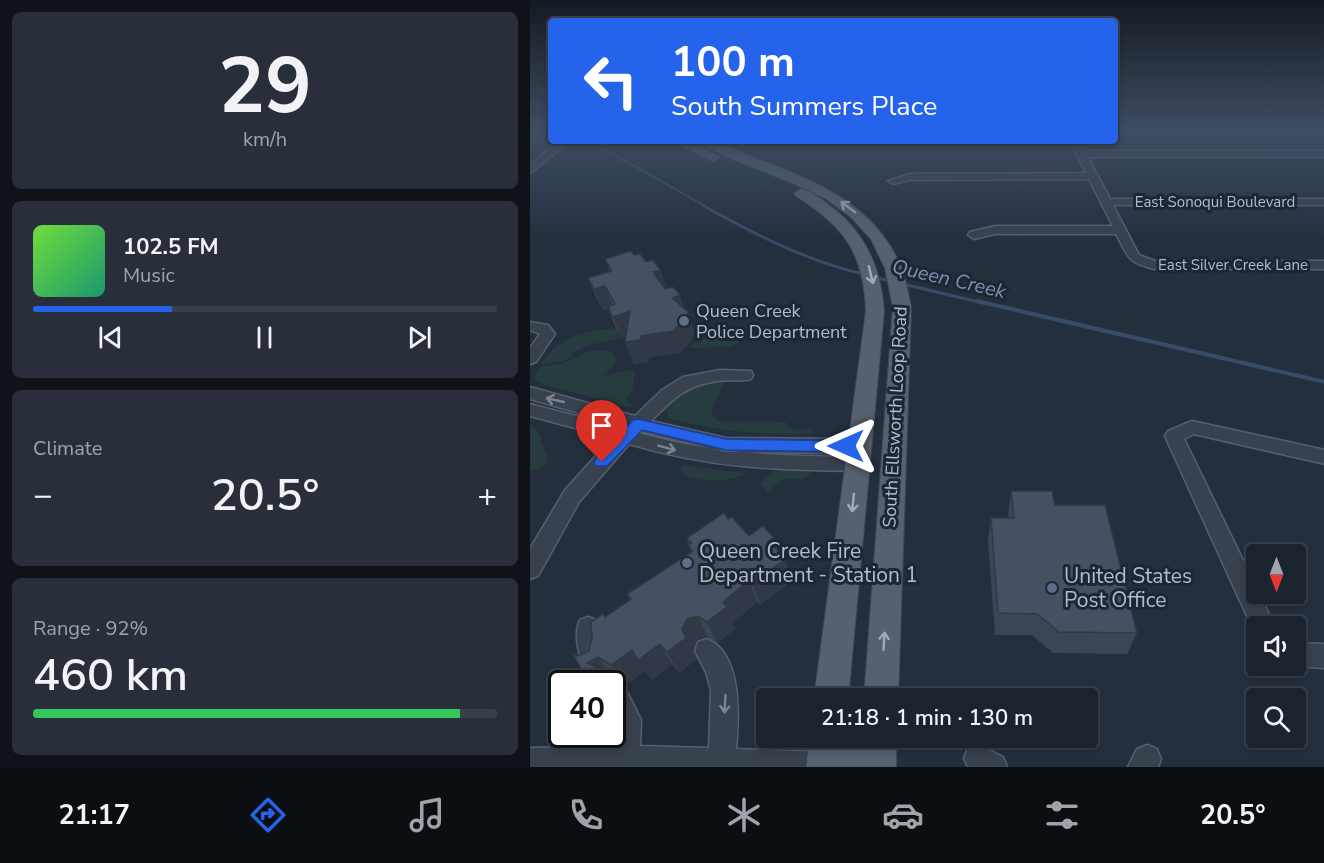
<!DOCTYPE html>
<html lang="en">
<head>
<meta charset="utf-8">
<style>
	:root { --surface:#1b232e; --page:#282f3a; --text:#f1f3f6; --muted:#a0a4aa; --line:#39404a; --accent:#2563eb }
	body { margin:0; font-family:"Nunito Sans",sans-serif; background:var(--page); color:var(--text); height:100vh; display:flex; flex-direction:column; font-size:22px; white-space:nowrap }
	* { box-sizing:border-box; margin:0 }
	p { font-size:20px; color:var(--muted) }
	.icon { flex:none; width:33px; height:33px; fill:none; stroke:currentColor; stroke-width:2; stroke-linecap:round; stroke-linejoin:round }
	.map { position:relative; flex:1; overflow:hidden }
	.details { display:flex; flex-direction:column; gap:12px; padding:12px; background:#0f1319; width:530px }
	.details>* { flex:none }
	.banner { position:absolute; left:18px; top:18px; width:570px; height:126px; border-radius:6px; box-shadow:0 3px 9px #0003,0 0 0 2px var(--line); background:#2563eb; color:#fff; overflow:hidden }
	.needle { width:39px; rotate:180deg }
	.buttons { position:absolute; left:716px; top:544px; display:grid; gap:12px }
	.buttons a { display:grid; place-items:center; width:60px; height:60px; border-radius:6px; background:var(--surface); box-shadow:0 3px 9px #0003,0 0 0 2px var(--line); font-size:30px }
	.speed { position:absolute; left:18px; top:670px; display:flex; gap:12px; font-size:30px; font-weight:700; text-align:center }
	.speed>* { display:grid; place-content:center; width:78px; height:78px; border-radius:50%; background:var(--surface); box-shadow:0 3px 9px #0003,0 0 0 2px var(--line); line-height:1 }
	.speed .limit { border:3px solid #111; border-radius:9px; background:#fff; color:#111 }
	.pin { position:absolute; display:grid; place-items:center; width:51px; height:51px; color:#fff; margin:-62px -26px; border-radius:50% 50% 50% 0; rotate:-45deg; box-shadow:0 0 6px #0007 }
	.pin .icon { rotate:45deg }
	.me { position:absolute; width:66px; margin:-33px; rotate:270deg; stroke-linejoin:round; filter:drop-shadow(0 0 4px #0008) }
	.turn { display:flex; align-items:center; gap:21px; height:126px; padding:0 24px; font-size:27px }
	.turn .icon { width:78px; height:78px; stroke-width:2.5 }
	.turn b { display:block; font-size:42px; line-height:51px }
	.big { font-size:45px; font-weight:600; line-height:1.1 }
	.details .widget { flex:1; display:flex; flex-direction:column; justify-content:center; gap:9px; min-width:0; padding:0 21px; border-radius:9px; background:var(--page) }
	.details .dial { align-items:center; gap:0 }
	.dial b { font-size:78px; line-height:1 }
	.song { display:flex; align-items:center; gap:18px }
	.cover { width:72px; height:72px; border-radius:9px; background:linear-gradient(135deg,hsl(100 70% 55%),hsl(160 70% 35%)) }
	.played { height:6px; border-radius:3px; background:linear-gradient(90deg,var(--accent) 30%,var(--line) 30%) }
	.keys { display:flex; justify-content:space-around; direction:ltr }
	.heat { display:flex; justify-content:space-between; align-items:center; font-size:33px; direction:ltr }
	.charge { height:9px; border-radius:4px; background:linear-gradient(90deg,#34c759 92%,var(--line) 0) }
	.trip { position:absolute; left:226px; top:688px; width:342px; height:60px; border-radius:6px; background:var(--surface); box-shadow:0 3px 9px #0003,0 0 0 2px var(--line); font-weight:600; line-height:60px; text-align:center }
	.menu { display:flex; height:96px; justify-content:space-around; align-items:center; background:#0b0e12; color:var(--muted) }
	.menu .icon { width:42px; height:42px }
	.menu .on { color:var(--accent) }
	.menu b { font-size:27px; color:var(--text) }
	main { display:flex; flex:1; min-height:0 }
	.map>svg:first-child { display:block }
	.green { fill:#263c3f }
	.lines { fill:none; stroke-linecap:round; stroke-linejoin:round }
	.stream-far2 { stroke:#394c67; stroke-width:2 }
	.stream-far1 { stroke:#394c67; stroke-width:3 }
	.stream { stroke:#394c67; stroke-width:4 }
	.minor-casing { stroke:#565f6c; stroke-width:3 }
	.major-casing { stroke:#414a57; stroke-width:2 }
	.minor { fill:#38414e; fill-rule:evenodd }
	.major { fill:#56606e; fill-rule:evenodd }
	.wall { fill:#3b4654 }
	.shaded-wall { fill:#303945 }
	.building { fill:#455162; stroke:#303945; stroke-width:1.5 }
	.oneway { stroke:#a1aab7 }
	.oneway2 { stroke:#7c8592 }
	.route { fill:#2563eb; stroke:#184099; stroke-width:1.5 }
	.service-dot { fill:#5c6f8a; stroke:#1d2633; stroke-width:2 }
	.labels { text-anchor:middle; dominant-baseline:central; stroke-width:6; stroke-linejoin:round; paint-order:stroke }
	.far-street-label { font-size:15px; fill:#b4bcc9; stroke:#1d2633 }
	.poi-label { font-size:18px; fill:#b4bcc9; stroke:#1d2633; text-anchor:start }
	.street-label { font-size:18px; fill:#b4bcc9; stroke:#1d2633 }
	.water-label { font-size:20px; font-style:italic; fill:#7c92b1; stroke:#1d2633 }
	.near-poi-label { font-size:21px; fill:#b4bcc9; stroke:#1d2633; text-anchor:start }
</style>
</head>
<body>
<main>
<section class="details">
<div class="widget dial"><b>29</b><p>km/h</p></div>
<div class="widget">
<div class="song"><i class="cover"></i><div><b>102.5 FM</b><p>Music</p></div></div>
<div class="played"></div>
<div class="keys"><svg class="icon" aria-label="previous" viewBox="0 0 24 24"><path d="M18 5L8 12l10 7zM5 5v14"/></svg><svg class="icon" aria-label="pause" viewBox="0 0 24 24"><path d="M8 5v14M16 5v14"/></svg><svg class="icon" aria-label="next" viewBox="0 0 24 24"><path d="M6 5l10 7-10 7zM19 5v14"/></svg></div>
</div>
<div class="widget"><p>Climate</p>
<div class="heat"><a>−</a><b class="big">20.5°</b><a>+</a></div>
</div>
<div class="widget"><p>Range · 92%</p><b class="big">460 km</b><div class="charge"></div></div>
</section>
<div class="map">
<svg width="795" height="767" viewBox="0 0 795 767">
	<rect width="100%" height="100%" fill="#242f3e"/>
	<!-- green -->
	<g class="green">
		<path d="M86 328 105 334C83 342 61 341 41 354L43 356 33 361 11 364C33 333 51 333 86 328Z"/>
		<polygon points="211,335 208,343 200,347 156,348 175,338"/>
		<polygon points="70,350 81,352 86,358 84,366 73,375 105,370 102,392 96,399 98,403 103,404 100,407 14,385 4,379 9,367 30,364 57,352"/>
		<path d="M181 381H194L181 413 187 421 256 422V426L265 430 282 429 283 433C234 436 186 431 138 418L137 412 132 411 154 390Z"/>
		<path d="M0 425 8 431 18 460C16 467 8 471 0 470Z"/>
		<path d="M152 465 215 473C203 483 161 483 150 472Z"/>
		<path d="M243 471H281C275 484 263 477 252 480L238 492 231 483Z"/>
	</g>
	<g class="lines">
		<!-- stream-far2 -->
		<polyline class="stream-far2" points="60,141 177,207"/>
		<!-- stream-far1 -->
		<g class="stream-far1">
			<path d="M174 206C224 234 277 261 333 274"/>
			<polyline points="344,277 360,281"/>
			<polyline points="373,284 453,303"/>
		</g>
		<!-- stream -->
		<polyline class="stream" points="447,301 795,382"/>
		<!-- minor casing -->
		<g class="minor-casing">
			<g id="minor">
				<polygon points="29,141 40,141 0,173 0,165"/>
				<path d="M540 141H550L555 151H795V157H558L580 199H795V205H583L609 255 625 261H795V269H625C598 263 598 257 586 234H465L444 239 438 235 440 232 465 226H583L559 179 380 180 363 184 358 181 380 174 556 173Z"/>
				<polygon points="0,322 18,325 25,334 6,362 0,364 0,348 10,334 0,330"/>
				<path d="M190 370 221 371 223 375 221 379C210 382 199 379 188 381 156 385 143 399 121 421L196 438 330 439 337 441 339 446 337 451 330 453 196 452 111 431 109 433C181 454 253 456 328 457L335 459 337 464 335 469 328 471C244 470 180 468 99 444L49 502 8 576 0 579V549L35 490 82 438 0 416V404L92 428 94 426 0 399V387L105 416 132 390 153 377Z"/>
				<polygon points="662,421 795,450 795,464 664,434 654,439 726,587 726,594 729,594 745,627 726,627 726,636 635,436 638,431"/>
				<path d="M58 617 66 620C73 634 79 656 73 671L64 674 55 671C49 657 43 634 50 620Z"/>
				<path d="M177 639C213 654 209 718 206 749L294 752 304 756 308 767H0V748L82 746 84 721 82 684H75L84 680 93 684 111 720 110 746 179 748 181 690 176 672 165 651 168 642Z"/>
				<polygon points="765,643 795,644 795,668 762,666 765,666"/>
				<polygon points="448,744 473,757 477,767 438,767 434,758 438,748"/>
				<polygon points="617,745 627,749 631,759 628,767 598,767 607,749"/>
			</g>
		</g>
		<!-- major casing -->
		<g class="major-casing">
			<g id="major">
				<polygon points="143,141 159,141 190,157 184,161 180,160"/>
				<path d="M166 141H182C252 171 339 189 371 267 376 279 378 294 381 307L368 699H334L363 307 355 268 341 239 321 217 295 198 265 184 200 158Z"/>
				<path d="M271 189C281 191 291 199 300 206 335 232 351 267 354 311L318 699H284L336 311C334 253 314 226 266 196L264 193Z"/>
				<polygon points="280,738 314,738 314,746 331,743 332,738 366,738 366,767 276,767"/>
			</g>
		</g>
		<!-- minor -->
		<use href="#minor" class="minor"/>
		<!-- major -->
		<use href="#major" class="major"/>
	</g>
	<!-- wall -->
	<g class="wall">
		<polygon points="104,255 130,270 137,289 154,308 164,333 161,341 150,353 119,357 119,362 104,364 95,342 96,337 92,338 86,328 78,309 73,310 67,299 58,278 80,272 75,259"/>
		<polygon points="481,491 525,505 607,633 597,654 523,653 502,635 465,635 458,541 461,518 479,518 478,514"/>
		<polygon points="198,519 219,536 244,538 247,550 261,581 230,605 227,602 203,623 205,629 187,643 178,637 167,640 163,650 167,659 149,673 142,664 122,680 115,670 96,685 83,678 76,682 78,684 60,684 58,681 48,656 59,651 75,617 100,600 97,594 161,552 158,545 159,544 157,538"/>
	</g>
	<!-- shaded-wall -->
	<g class="shaded-wall">
		<polygon points="130,270 137,290 129,293 123,272"/>
		<polygon points="75,286 83,307 73,310 64,289"/>
		<polygon points="150,295 156,316 158,312 164,333 161,341 150,353 119,357 119,362 104,364 95,342 111,336 142,298"/>
		<polygon points="100,311 108,333 92,338 83,317"/>
		<polygon points="244,538 250,560 238,541"/>
		<polygon points="256,559 261,581 230,605 222,583"/>
		<polygon points="219,580 227,602 203,623 205,629 187,643 177,622 193,602"/>
		<polygon points="168,616 178,637 167,640 163,650 167,659 149,673 137,652 152,629 157,619"/>
		<polygon points="130,644 142,664 122,680 115,670 96,685 81,665 102,650"/>
		<polygon points="68,657 83,678 76,682 78,684 60,684 58,681 57,663"/>
	</g>
	<!-- building -->
	<g class="building">
		<polygon points="101,251 104,255 110,254 116,262 123,260 130,270 123,272 135,289 143,287 150,295 142,298 158,312 154,319 143,331 111,336 110,340 95,342 100,311 83,317 78,307 85,304 75,286 64,289 58,278 82,271 75,259"/>
		<polygon points="481,491 522,491 525,505 575,505 607,633 529,632 507,614 468,613 461,518 484,518"/>
		<polygon points="194,513 198,519 202,517 219,536 233,526 244,538 238,541 256,559 222,583 219,580 193,602 197,607 177,622 168,616 157,619 152,629 156,638 137,652 130,644 108,660 102,650 81,665 68,657 57,663 64,666 65,677 58,681 43,654 48,656 59,651 62,638 61,622 73,614 75,617 101,599 97,594 163,551 158,545 162,543 157,538"/>
	</g>
	<!-- one-way arrows -->
	<defs><path id="oneway-shaft" d="M-6 0H5M1.5-3L5.5 0L1.5 3" fill="none" stroke-width="1.6" stroke-linecap="round" stroke-linejoin="round" transform="scale(1.5)"/></defs>
	<g class="oneway">
		<use href="#oneway-shaft" transform="translate(318 207) rotate(-143)"/>
		<use href="#oneway-shaft" transform="translate(341 275) rotate(76)"/>
		<use href="#oneway-shaft" transform="translate(323 503) rotate(96)"/>
		<use href="#oneway-shaft" transform="translate(354 641) rotate(-87)"/>
	</g>
	<g class="oneway2">
		<use href="#oneway-shaft" transform="translate(25 400) rotate(-167)"/>
		<use href="#oneway-shaft" transform="translate(137 448) rotate(15)"/>
		<use href="#oneway-shaft" transform="translate(195 704) rotate(93)"/>
	</g>
	<!-- sky -->
	<linearGradient id="sky" x2="0" y2="1"><stop stop-color="#141a22"/><stop offset="0.55" stop-color="#3f4d63"/><stop offset="1" stop-color="#3f4d63" stop-opacity="0"/></linearGradient>
	<rect width="795" height="239" fill="url(#sky)"/>
	<!-- route -->
	<polygon class="route" points="108,419 196,439 316,441 322,442 324,446 322,450 316,452 196,450 112,430 77,466 66,466 64,462 66,458 103,420"/>
	<!-- markers -->
	<g class="service-dot">
		<circle cx="154" cy="321" r="6"/>
		<circle cx="157" cy="563" r="6"/>
		<circle cx="522" cy="588" r="6"/>
	</g>
	<g class="labels">
		<!-- far-street labels -->
		<g class="far-street-label">
			<text x="685" y="202">East Sonoqui Boulevard</text>
			<text x="703" y="265">East Silver Creek Lane</text>
		</g>
		<!-- poi labels -->
		<g class="poi-label">
			<text x="166" y="311">Queen Creek<tspan x="166" dy="21">Police Department</tspan></text>
		</g>
		<!-- street labels -->
		<g class="street-label">
			<text transform="translate(365 417) rotate(-87)">South Ellsworth Loop Road</text>
		</g>
		<!-- water labels -->
		<g class="water-label">
			<text transform="translate(419 279) rotate(13)">Queen Creek</text>
		</g>
		<!-- near-poi labels -->
		<g class="near-poi-label">
			<text x="169" y="551">Queen Creek Fire<tspan x="169" dy="24">Department - Station 1</tspan></text>
			<text x="534" y="576">United States<tspan x="534" dy="24">Post Office</tspan></text>
		</g>
	</g>
</svg>
<div class="buttons">
<a><svg class="needle" viewBox="-14 -14 28 28"><path d="M0-13l5 13h-10z" fill="#e53935"/><path d="M0 13l5-13h-10z" fill="#a0a4aa"/></svg></a>
<a><svg class="icon" aria-label="sound" viewBox="0 0 24 24"><path d="M4 9h4l5-4v14l-5-4H4zM17 9q2 3 0 6"/></svg></a>
<a><svg class="icon" aria-label="search" viewBox="0 0 24 24"><circle cx="10" cy="10" r="6"/><path d="M15 15l6 6"/></svg></a>
</div>
<div class="speed"><div class="limit">40</div></div>
<div class="pin" style="left:72px;top:462px;background:#d93025"><svg class="icon" aria-label="arrive" viewBox="0 0 24 24"><path d="M6 21V4h12l-3 4 3 4H6"/></svg></div>
<svg class="me" style="left:316px;top:446px" viewBox="-20 -20 40 40"><path d="M0-17L14 15 0 8-14 15z" fill="#2563eb" stroke="#fff" stroke-width="4"/></svg>
<div class="trip">21:18 · 1 min · 130 m</div>
<div class="banner">
<div class="turn"><svg class="icon" aria-label="left" viewBox="0 0 24 24"><path d="M17 20v-9H6M10 6l-5 5 5 5"/></svg><div><b>100 m</b>South Summers Place</div></div>
</div>
</div>
</main>
<nav class="menu">
<b>21:17</b>
<svg class="icon on" aria-label="directions" viewBox="0 0 24 24"><path d="M12 3l9 9-9 9-9-9zM9 14v-3h6M13 9l2 2-2 2"/></svg>
<svg class="icon" aria-label="music" viewBox="0 0 24 24"><path d="M9 18V5l10-2v13"/><circle cx="6" cy="18" r="3"/><circle cx="16" cy="16" r="3"/></svg>
<svg class="icon" aria-label="phone" viewBox="0 0 24 24"><path d="M5 4h4l2 5-3 2q2 4 5 5l2-3 5 2v4C11 20 4 13 5 4z"/></svg>
<svg class="icon" aria-label="climate" viewBox="0 0 24 24"><path d="M12 3v18M4 7l16 10M4 17L20 7"/></svg>
<svg class="icon" aria-label="car" viewBox="0 0 24 24"><path d="M5 17H2v-5l4-1 3-4h7l3 4 3 1v5h-3M9 17h6M6 11h13"/><circle cx="7" cy="17" r="2"/><circle cx="17" cy="17" r="2"/></svg>
<svg class="icon" aria-label="filters" viewBox="0 0 24 24"><path d="M4 7h16M4 17h16"/><circle cx="9" cy="7" r="2"/><circle cx="15" cy="17" r="2"/></svg>
<b>20.5°</b>
</nav>
</body>
</html>
